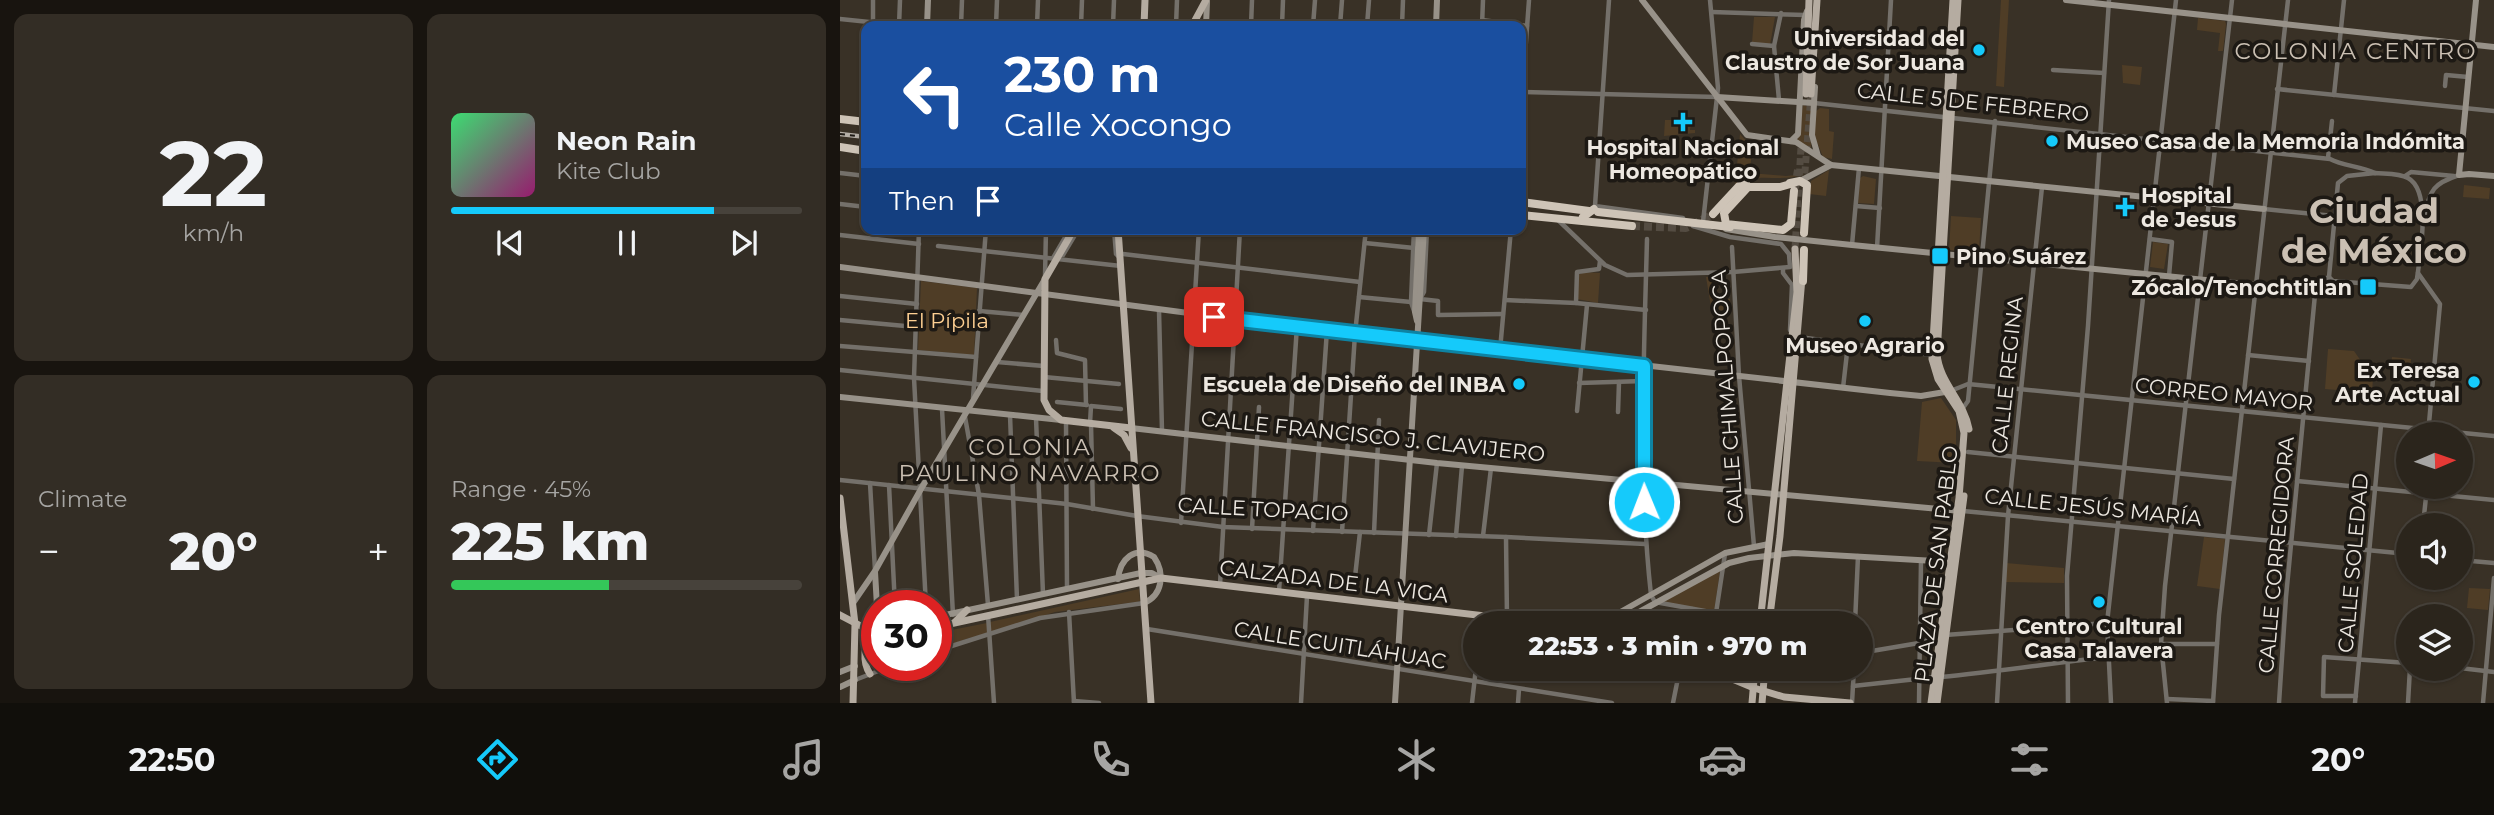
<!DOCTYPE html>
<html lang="en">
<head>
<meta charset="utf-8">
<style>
	:root { --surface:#2b251c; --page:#332d25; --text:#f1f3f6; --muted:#a6a5a3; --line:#47423b; --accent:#15cafb }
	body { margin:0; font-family:Montserrat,sans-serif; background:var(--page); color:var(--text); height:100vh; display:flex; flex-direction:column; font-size:26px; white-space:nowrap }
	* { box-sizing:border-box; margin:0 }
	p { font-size:23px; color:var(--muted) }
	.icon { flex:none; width:38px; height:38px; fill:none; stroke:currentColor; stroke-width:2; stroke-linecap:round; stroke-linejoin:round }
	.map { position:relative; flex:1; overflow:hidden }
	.details { display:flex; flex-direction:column; gap:14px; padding:14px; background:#18140f; width:840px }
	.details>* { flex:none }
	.guide { position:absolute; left:21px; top:21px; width:665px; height:214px; border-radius:14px; box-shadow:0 2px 5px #0004,0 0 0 2px var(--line); background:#1a4fa0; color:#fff; overflow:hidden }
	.needle { width:46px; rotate:88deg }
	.controls { position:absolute; left:1556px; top:422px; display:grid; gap:14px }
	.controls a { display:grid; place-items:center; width:77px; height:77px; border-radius:50%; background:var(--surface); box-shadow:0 2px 5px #0004,0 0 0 2px var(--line); font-size:35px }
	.speed { position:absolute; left:21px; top:590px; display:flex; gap:14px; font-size:35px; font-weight:700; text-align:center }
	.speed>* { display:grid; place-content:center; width:91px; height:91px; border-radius:50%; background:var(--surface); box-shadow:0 2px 5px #0004,0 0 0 2px var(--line); line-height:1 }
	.speed .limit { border:10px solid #d22; background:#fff; color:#111 }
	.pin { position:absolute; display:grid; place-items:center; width:60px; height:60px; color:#fff; margin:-30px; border-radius:14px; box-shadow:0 4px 10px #0006 }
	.me { position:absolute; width:77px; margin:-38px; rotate:359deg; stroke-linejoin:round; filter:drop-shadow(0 0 5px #0008) }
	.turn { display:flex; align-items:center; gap:24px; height:147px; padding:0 28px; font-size:32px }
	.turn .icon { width:91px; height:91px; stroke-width:2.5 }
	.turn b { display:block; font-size:49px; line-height:60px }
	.then { display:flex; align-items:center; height:66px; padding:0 28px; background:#0003; gap:14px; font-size:26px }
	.big { font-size:52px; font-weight:800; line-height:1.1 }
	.details .card { flex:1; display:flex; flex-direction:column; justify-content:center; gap:10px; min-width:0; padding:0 24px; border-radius:14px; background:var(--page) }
	.details .dial { align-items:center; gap:0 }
	.dial b { font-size:91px; line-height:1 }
	.song { display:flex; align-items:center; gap:21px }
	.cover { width:84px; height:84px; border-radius:10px; background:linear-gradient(135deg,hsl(140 70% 55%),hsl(320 70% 35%)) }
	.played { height:7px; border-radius:4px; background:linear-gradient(90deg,var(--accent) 75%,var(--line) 75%) }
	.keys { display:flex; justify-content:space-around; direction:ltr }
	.heat { display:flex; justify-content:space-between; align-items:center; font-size:38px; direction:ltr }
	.charge { height:10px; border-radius:5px; background:linear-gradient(90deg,#34c759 45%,var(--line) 0) }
	.details .tiles { flex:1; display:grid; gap:14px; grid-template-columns:repeat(2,1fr) }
	.trip { position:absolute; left:623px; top:611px; width:410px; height:70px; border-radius:35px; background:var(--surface); box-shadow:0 2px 5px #0004,0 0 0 2px var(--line); font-weight:800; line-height:70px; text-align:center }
	.menu { display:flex; height:112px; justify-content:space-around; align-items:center; background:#110f0b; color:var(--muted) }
	.menu .icon { width:49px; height:49px }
	.menu .active { color:var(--accent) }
	.menu b { font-size:32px; color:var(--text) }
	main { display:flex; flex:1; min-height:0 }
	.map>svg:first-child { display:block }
	.green { fill:#4f3d26 }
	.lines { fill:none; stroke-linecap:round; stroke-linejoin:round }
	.primary-tunnel { stroke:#544c42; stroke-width:7; stroke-dasharray:7 3.5; stroke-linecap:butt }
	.highway-tunnel { stroke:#544c42; stroke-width:8; stroke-dasharray:8 4; stroke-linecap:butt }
	.street { stroke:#74706a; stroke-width:4.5 }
	.secondary { stroke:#989289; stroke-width:6 }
	.primary { stroke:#b5aca1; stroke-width:7 }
	.highway { stroke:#cec4b7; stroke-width:8 }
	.rail-casing { stroke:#b5afa7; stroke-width:4.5 }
	.rail { stroke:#1d1914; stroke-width:2; stroke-dasharray:5; stroke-linecap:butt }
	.highway-bridge { stroke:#cec4b7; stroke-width:8 }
	.route-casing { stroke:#0e83a3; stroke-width:18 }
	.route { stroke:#15cafb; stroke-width:12 }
	.poi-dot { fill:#15cafb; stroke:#1d1914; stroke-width:2.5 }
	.labels { text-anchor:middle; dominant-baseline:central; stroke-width:7; stroke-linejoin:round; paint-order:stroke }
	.poi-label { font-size:21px; font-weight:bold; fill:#ede8e1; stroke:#1d1914; text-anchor:end }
	.street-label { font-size:21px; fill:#ede8e1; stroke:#1d1914 }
	.park-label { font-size:21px; fill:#fed093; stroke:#1d1914 }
	.neighbourhood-label { font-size:23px; letter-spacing:2px; fill:#cbc0b3; stroke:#1d1914 }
	.town-label { font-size:35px; font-weight:bold; fill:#cbc0b3; stroke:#1d1914 }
</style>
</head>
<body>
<main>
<section class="details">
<div class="tiles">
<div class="card dial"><b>22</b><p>km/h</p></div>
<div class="card">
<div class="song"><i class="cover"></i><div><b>Neon Rain</b><p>Kite Club</p></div></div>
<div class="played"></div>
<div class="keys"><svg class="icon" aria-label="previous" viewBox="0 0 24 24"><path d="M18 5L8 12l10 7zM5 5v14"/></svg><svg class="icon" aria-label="pause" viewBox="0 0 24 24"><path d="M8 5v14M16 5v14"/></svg><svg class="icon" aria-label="next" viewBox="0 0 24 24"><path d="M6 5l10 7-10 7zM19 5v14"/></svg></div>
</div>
<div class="card"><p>Climate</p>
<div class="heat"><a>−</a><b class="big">20°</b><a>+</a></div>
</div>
<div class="card"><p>Range · 45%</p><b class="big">225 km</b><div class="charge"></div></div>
</div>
</section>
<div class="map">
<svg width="1654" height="703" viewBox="0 0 1654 703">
	<rect width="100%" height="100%" fill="#393126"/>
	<!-- green -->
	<g class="green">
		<polygon points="1161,0 1169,0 1164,87 1156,86"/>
		<polygon points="914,17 935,17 930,45 912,43"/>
		<polygon points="1358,18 1385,21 1386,24 1383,51 1378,51 1380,33 1357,30"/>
		<polygon points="1282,65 1302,67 1300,85 1283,83"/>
		<polygon points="963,105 972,108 971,149 957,141"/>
		<polygon points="980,108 989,109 989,131 994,132 992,159 983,157 975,137 975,112"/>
		<polygon points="837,118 852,118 850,130 855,130 855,133 824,136 825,120 836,120"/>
		<path d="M900 134 912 147 910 173 946 176 965 174C939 184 918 170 895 186Z"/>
		<polygon points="989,170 986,196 969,194 971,181"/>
		<polygon points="1023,176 1036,179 1034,204 1018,203 1020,178"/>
		<polygon points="1624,185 1650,188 1649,199 1623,197"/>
		<polygon points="1111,216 1141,218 1139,252 1109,250"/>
		<polygon points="1313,242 1328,244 1324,269 1310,267"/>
		<polygon points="744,272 760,273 758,303 737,299 738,275"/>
		<polygon points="866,277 877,277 878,299 890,299 890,311 886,312 871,307"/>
		<polygon points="81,281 137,288 134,355 78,350"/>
		<polygon points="1488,349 1514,351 1521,361 1534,363 1532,393 1485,389"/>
		<polygon points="1552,357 1571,359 1570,376 1550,374"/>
		<polygon points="1101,398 1116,420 1116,463 1077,461 1082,402"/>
		<polygon points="1364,537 1385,539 1380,589 1357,586"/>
		<polygon points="1166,563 1224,568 1224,583 1165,582"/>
		<polygon points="880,571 874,612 820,603"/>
		<polygon points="1629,588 1650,589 1648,610 1627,608"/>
		<polygon points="299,589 300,601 297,602 215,612 153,632 150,631 150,622"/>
		<polygon points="147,623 147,634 129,638 96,650 96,633"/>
	</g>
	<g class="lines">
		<!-- primary-tunnel -->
		<g class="primary-tunnel">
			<polyline points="964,184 971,94"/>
			<polyline points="955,249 961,147"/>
		</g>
		<!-- highway-tunnel -->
		<g class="highway-tunnel">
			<polyline points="955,188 958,170"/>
			<polyline points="792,226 846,228 873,214"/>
		</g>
		<!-- street -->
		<g class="street">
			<polyline points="769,0 755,206 843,218"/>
			<polyline points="872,12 965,15"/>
			<polyline points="0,19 68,26"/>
			<polyline points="642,20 687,26"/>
			<polyline points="33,26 33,0"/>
			<polyline points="59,26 60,0"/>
			<polyline points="121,26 122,0"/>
			<polyline points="156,26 157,0"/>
			<polyline points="197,26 198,0"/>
			<polyline points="241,26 242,0"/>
			<polyline points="273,26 274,0"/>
			<polyline points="336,26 337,0"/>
			<polyline points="411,26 412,0"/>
			<polyline points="442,26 443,0"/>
			<polyline points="473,26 475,0"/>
			<polyline points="500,26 502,0"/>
			<polyline points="527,26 529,0"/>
			<polyline points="562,26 563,0"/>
			<polyline points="642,26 643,0"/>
			<polyline points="912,44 934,46"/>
			<polyline points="1213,70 1264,73"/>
			<polyline points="1605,86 1606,75 1628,77"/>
			<polyline points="1437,89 1654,111"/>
			<polyline points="681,92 877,97"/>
			<polyline points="1494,95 1504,0"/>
			<polyline points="939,100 934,46 941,13"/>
			<path d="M974 103 1490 159C1503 166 1520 166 1535 173"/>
			<polyline points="681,110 689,0"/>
			<polyline points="1488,158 1492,121"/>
			<polyline points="0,173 26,176"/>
			<path d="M1535 173C1545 174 1559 173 1568 178 1592 191 1580 255 1577 279L1571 287 1493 281 1489 277 1498 183 1507 176Z"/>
			<polyline points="1565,176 1571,172 1614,176"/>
			<polyline points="0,204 26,207"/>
			<polyline points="1016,206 1040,208"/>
			<polyline points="1424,209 1494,216"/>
			<path d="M1584 216C1591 190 1592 184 1619 175"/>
			<polyline points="718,220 765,265 787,275 893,272 950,267 949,254 941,244 890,237 853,226"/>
			<polyline points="863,222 878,88 870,0"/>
			<polyline points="79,229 74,378 86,606"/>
			<polyline points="274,229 276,254 279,257"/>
			<polyline points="587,229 584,292 580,299 598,301 598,315 663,314"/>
			<polyline points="238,230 275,234"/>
			<polyline points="0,235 79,244"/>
			<path d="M807 239C804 358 798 478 811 595L815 602 876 613 885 554"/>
			<polyline points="1310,239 1332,242 1329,276"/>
			<polyline points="525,243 574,248"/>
			<polyline points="1012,245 1019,168"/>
			<polyline points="98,246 281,266"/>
			<polyline points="892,247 899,376 914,546"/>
			<polyline points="1037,248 1051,0"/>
			<polyline points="283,254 520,282"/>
			<polyline points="223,255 238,230"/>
			<polyline points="213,258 230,229"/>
			<polyline points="943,268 943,273 952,285 950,330"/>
			<polyline points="1578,273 1600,304 1588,434"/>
			<polyline points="205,277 206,229"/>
			<polyline points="1416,285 1476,284 1489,277"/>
			<polyline points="0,296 77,304"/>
			<polyline points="519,297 571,302"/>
			<polyline points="665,300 736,303 806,310"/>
			<polyline points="736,303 737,272 759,269 760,261"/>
			<polyline points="319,310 322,431"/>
			<polyline points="139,311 183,315"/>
			<polyline points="574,311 571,302 574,229"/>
			<polyline points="0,320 76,327"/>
			<polyline points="959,337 1092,355"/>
			<polyline points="216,340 217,353 245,360 246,405"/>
			<polyline points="0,346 136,357"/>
			<polyline points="660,350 671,229"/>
			<polyline points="1408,355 1469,361"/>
			<polyline points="157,362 204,366"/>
			<polyline points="0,370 203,391"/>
			<polyline points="204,377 279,384"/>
			<polyline points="512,383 534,385"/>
			<polyline points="739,383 804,381"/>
			<polyline points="1003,388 1008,344"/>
			<polyline points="1113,390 1128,384 1654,436"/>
			<polyline points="133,398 146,229"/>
			<polyline points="217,402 247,405"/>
			<polyline points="1123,408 1128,401 1155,121"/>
			<polyline points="102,409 113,615"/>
			<polyline points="737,411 747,305"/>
			<polyline points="778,412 779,382"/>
			<polyline points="170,415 177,599"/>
			<polyline points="125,417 139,495 148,605"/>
			<polyline points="196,418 203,594"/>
			<polyline points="226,421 227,589"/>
			<polyline points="250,423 251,406 281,409"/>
			<polyline points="251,424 253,509"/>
			<polyline points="1128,452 1394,479"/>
			<polyline points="0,480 227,504 297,516 383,527 666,537 805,544"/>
			<polyline points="1457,481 1654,500"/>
			<polyline points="30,483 35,570"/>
			<polyline points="49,485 55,606"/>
			<polyline points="1123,511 1568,554"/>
			<polyline points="341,523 359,229"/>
			<polyline points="1583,525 1586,497 1583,486"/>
			<polyline points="412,529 419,407"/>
			<polyline points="473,531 487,330"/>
			<polyline points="502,532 515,334 526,229"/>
			<polyline points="534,533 539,420"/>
			<polyline points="589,535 597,463"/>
			<polyline points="616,536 622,466"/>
			<polyline points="643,536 651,468"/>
			<polyline points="666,537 667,619"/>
			<polyline points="1620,560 1654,563"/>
			<polyline points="380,585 400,229"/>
			<polyline points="514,586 520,532"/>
			<polyline points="439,591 457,326"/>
			<polyline points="229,612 234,703"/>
			<polyline points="148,615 154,703"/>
			<polyline points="849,623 852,609"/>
			<polyline points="1015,623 1018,556"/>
			<polyline points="307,629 772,703"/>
			<polyline points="1321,644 1377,644"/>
			<polyline points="96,651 200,618 304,603"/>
			<polyline points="1020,653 1079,643 1105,635 1267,623"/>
			<polyline points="1620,668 1654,672"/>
			<path d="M1101 677C1175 670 1248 657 1321 652"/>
			<polyline points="15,680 54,665"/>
			<polyline points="1013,686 1095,677"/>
			<polyline points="1516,696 1483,696 1484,657 1568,663"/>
			<polyline points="1327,699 1373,701"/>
			<polyline points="234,701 259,703"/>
			<polyline points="461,703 467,596"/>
			<polyline points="632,703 636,668"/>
			<polyline points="678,703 679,689"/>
			<polyline points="833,703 840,668"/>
			<polyline points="1012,703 1014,668"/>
			<polyline points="1079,703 1081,560"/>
			<polyline points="1157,703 1168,516 1202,187"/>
			<polyline points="1228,703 1227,576 1248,326 1269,0"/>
			<polyline points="1271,703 1267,623 1336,0"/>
			<polyline points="1327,703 1321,644 1325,586 1392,0"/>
			<polyline points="1373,703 1379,615 1448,0"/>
			<polyline points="1439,703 1446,597 1476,284"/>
			<polyline points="1515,703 1541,425"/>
			<polyline points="1568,703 1570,668"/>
			<polyline points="1643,703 1654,578"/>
		</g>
		<!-- secondary -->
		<g class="secondary">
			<polyline points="802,0 907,135 956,142 991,165 1424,209"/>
			<polyline points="1226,0 1654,47"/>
			<polyline points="1636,0 1619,175 1629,174 1654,176"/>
			<polyline points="87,26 88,0"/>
			<polyline points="366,26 367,2"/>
			<polyline points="596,26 597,0"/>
			<polyline points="975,87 972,135 978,156"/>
			<polyline points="877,97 974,103"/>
			<polyline points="951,141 958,134 964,20 967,11"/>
			<polyline points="960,181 991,165"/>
			<polyline points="886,229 935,237 1012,245 1416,285"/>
			<polyline points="0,267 394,319 1050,393 1081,396 1111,391"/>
			<polyline points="577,321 575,312 579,229"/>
			<polyline points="0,397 221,420"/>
			<polyline points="291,428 597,463 1121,511"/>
			<polyline points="35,572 37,606"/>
			<path d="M278 579C280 559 295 545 314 557 325 573 323 595 304 603"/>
			<polyline points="13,603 35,571 81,489 205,279"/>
			<polyline points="96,617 301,573 312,573 321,578"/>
			<polyline points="761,623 885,553 929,544"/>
			<polyline points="779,623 889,563 909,558 954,553 1113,562"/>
			<polyline points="0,672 15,666"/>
			<polyline points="0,687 15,680"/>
			<polyline points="555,703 584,229"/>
		</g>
		<!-- primary -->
		<g class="primary">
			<path d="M1118 0 1097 354C1099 382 1124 401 1129 429"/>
			<polyline points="304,26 305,0"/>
			<polyline points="352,26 366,0"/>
			<polyline points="966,94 969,0"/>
			<polyline points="971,94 977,0"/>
			<polyline points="234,229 205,279 204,400 209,410 221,420 291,428"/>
			<polyline points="278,229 311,703"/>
			<polyline points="274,428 284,435 291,448"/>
			<polyline points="0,498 15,624 13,703"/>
			<polyline points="0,615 36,634"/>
			<polyline points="115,622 127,610"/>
			<polyline points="920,623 957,292 955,249"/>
			<polyline points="929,623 940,536 962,278"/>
			<polyline points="96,627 321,578 705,623"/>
			<polyline points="866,668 914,688 944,697 1010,703"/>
			<path d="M30 674C23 664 22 640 35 634"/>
			<polyline points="912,703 915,668"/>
			<polyline points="922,703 925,668"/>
			<polyline points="1091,703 1119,498 1124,433 1119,411 1098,379 1092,359 1113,0"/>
			<polyline points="1097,703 1124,496"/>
		</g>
		<!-- highway -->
		<g class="highway">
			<polyline points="0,119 26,122"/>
			<polyline points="0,147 26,151"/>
			<polyline points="950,183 960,181 967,185 964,233"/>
			<polyline points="954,191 951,224 943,230 886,224 884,213 908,187 940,187 954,183"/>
			<polyline points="681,202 749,211"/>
			<polyline points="758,212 890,227"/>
			<polyline points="873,214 899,186 906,182"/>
			<polyline points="681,215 792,226"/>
			<polyline points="963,281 964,250"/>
		</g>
		<!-- rail casing -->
		<g class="rail-casing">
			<polyline id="rail" points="0,134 26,137"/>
		</g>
		<!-- rail -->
		<use href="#rail" class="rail"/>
		<!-- highway-bridge -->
		<polyline class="highway-bridge" points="743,217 754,209"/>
	</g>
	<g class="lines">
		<!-- route casing -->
		<g class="route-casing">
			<polyline id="route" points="374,317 804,366 804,502"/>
		</g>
		<!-- route -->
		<use href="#route" class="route"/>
	</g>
	<!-- markers -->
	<g class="poi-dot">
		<circle cx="1139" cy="50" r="7"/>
		<path d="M839.5 111.5h7v7h7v7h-7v7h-7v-7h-7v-7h7z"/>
		<circle cx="1212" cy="141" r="7"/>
		<path d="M1281.5 196.5h7v7h7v7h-7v7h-7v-7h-7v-7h7z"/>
		<rect x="1091" y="247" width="18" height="18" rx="3.5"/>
		<rect x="1519" y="278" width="18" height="18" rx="3.5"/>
		<circle cx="1025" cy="321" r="7"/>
		<circle cx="1634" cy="382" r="7"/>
		<circle cx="679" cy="384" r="7"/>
		<circle cx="1259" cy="602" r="7"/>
	</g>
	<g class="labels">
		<!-- poi labels -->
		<g class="poi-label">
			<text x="1125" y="38">Universidad del<tspan x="1125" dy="24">Claustro de Sor Juana</tspan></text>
			<text x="1226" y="141" text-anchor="start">Museo Casa de la Memoria Indómita</text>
			<text x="843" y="147" text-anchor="middle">Hospital Nacional<tspan x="843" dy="24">Homeopático</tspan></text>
			<text x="1301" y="195" text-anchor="start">Hospital<tspan x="1301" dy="24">de Jesus</tspan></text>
			<text x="1116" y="256" text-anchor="start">Pino Suárez</text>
			<text x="1512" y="287">Zócalo/Tenochtitlan</text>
			<text x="1025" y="345" text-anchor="middle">Museo Agrario</text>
			<text x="1620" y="370">Ex Teresa<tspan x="1620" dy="24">Arte Actual</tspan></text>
			<text x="665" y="384">Escuela de Diseño del INBA</text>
			<text x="1259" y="626" text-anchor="middle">Centro Cultural<tspan x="1259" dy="24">Casa Talavera</tspan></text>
		</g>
		<!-- street labels -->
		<g class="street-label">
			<text transform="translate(1133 102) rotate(6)">CALLE 5 DE FEBRERO</text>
			<text transform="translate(1167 375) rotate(-84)">CALLE REGINA</text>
			<text transform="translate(1384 394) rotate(6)">CORREO MAYOR</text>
			<text transform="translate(887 397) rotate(-94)">CALLE CHIMALPOPOCA</text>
			<text transform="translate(533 436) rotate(6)">CALLE FRANCISCO J. CLAVIJERO</text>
			<text transform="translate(1253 507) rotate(6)">CALLE JESÚS MARÍA</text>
			<text transform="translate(423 509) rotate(3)">CALLE TOPACIO</text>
			<text transform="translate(1436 555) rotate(-85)">CALLE CORREGIDORA</text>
			<text transform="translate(1513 563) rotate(-85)">CALLE SOLEDAD</text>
			<text transform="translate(1096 564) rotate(-83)">PLAZA DE SAN PABLO</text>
			<text transform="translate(494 581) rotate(7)">CALZADA DE LA VIGA</text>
			<text transform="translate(500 645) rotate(9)">CALLE CUITLÁHUAC</text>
		</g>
		<!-- park labels -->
		<g class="park-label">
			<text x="107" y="320">El Pípila</text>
		</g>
		<!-- neighbourhood labels -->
		<g class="neighbourhood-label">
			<text x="1516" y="51">COLONIA CENTRO</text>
			<text x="190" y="447">COLONIA<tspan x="190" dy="26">PAULINO NAVARRO</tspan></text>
		</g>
		<!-- town labels -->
		<g class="town-label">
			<text x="1534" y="210">Ciudad<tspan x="1534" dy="40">de México</tspan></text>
		</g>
	</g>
</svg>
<div class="controls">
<a><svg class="needle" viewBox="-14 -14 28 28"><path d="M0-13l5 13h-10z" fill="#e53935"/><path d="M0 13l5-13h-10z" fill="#a6a5a3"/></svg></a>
<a><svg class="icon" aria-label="sound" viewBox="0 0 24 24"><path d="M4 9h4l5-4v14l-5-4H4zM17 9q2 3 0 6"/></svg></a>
<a><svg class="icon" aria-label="layers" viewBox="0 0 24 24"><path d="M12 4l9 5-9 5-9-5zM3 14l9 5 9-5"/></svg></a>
</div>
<div class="speed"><div class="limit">30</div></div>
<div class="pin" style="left:374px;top:317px;background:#d93025"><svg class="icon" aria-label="arrive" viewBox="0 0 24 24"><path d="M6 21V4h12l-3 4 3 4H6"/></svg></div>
<svg class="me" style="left:804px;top:502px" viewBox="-20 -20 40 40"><circle r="17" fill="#15cafb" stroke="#fff" stroke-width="3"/><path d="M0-11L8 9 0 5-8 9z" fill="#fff"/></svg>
<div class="trip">22:53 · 3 min · 970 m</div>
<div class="guide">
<div class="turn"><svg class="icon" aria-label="left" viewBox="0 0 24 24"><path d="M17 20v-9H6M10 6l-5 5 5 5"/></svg><div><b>230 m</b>Calle Xocongo</div></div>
<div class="then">Then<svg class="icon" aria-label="arrive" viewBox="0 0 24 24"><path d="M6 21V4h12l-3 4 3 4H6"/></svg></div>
</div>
</div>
</main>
<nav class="menu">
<b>22:50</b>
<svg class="icon active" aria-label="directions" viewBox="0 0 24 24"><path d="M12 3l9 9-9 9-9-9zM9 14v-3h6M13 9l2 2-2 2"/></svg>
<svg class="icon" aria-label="music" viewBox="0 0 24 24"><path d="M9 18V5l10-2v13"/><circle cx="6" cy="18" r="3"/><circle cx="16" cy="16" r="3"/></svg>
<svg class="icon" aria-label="phone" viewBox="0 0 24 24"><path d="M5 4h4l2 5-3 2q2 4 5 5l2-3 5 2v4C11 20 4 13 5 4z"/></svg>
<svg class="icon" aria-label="climate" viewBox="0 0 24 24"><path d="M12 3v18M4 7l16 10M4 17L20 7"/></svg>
<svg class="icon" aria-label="car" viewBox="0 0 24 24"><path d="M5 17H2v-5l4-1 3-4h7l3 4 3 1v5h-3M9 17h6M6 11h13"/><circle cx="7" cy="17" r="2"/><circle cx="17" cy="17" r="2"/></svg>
<svg class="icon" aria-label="filters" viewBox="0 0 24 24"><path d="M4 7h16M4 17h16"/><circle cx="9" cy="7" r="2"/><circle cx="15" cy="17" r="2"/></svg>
<b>20°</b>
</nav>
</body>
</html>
